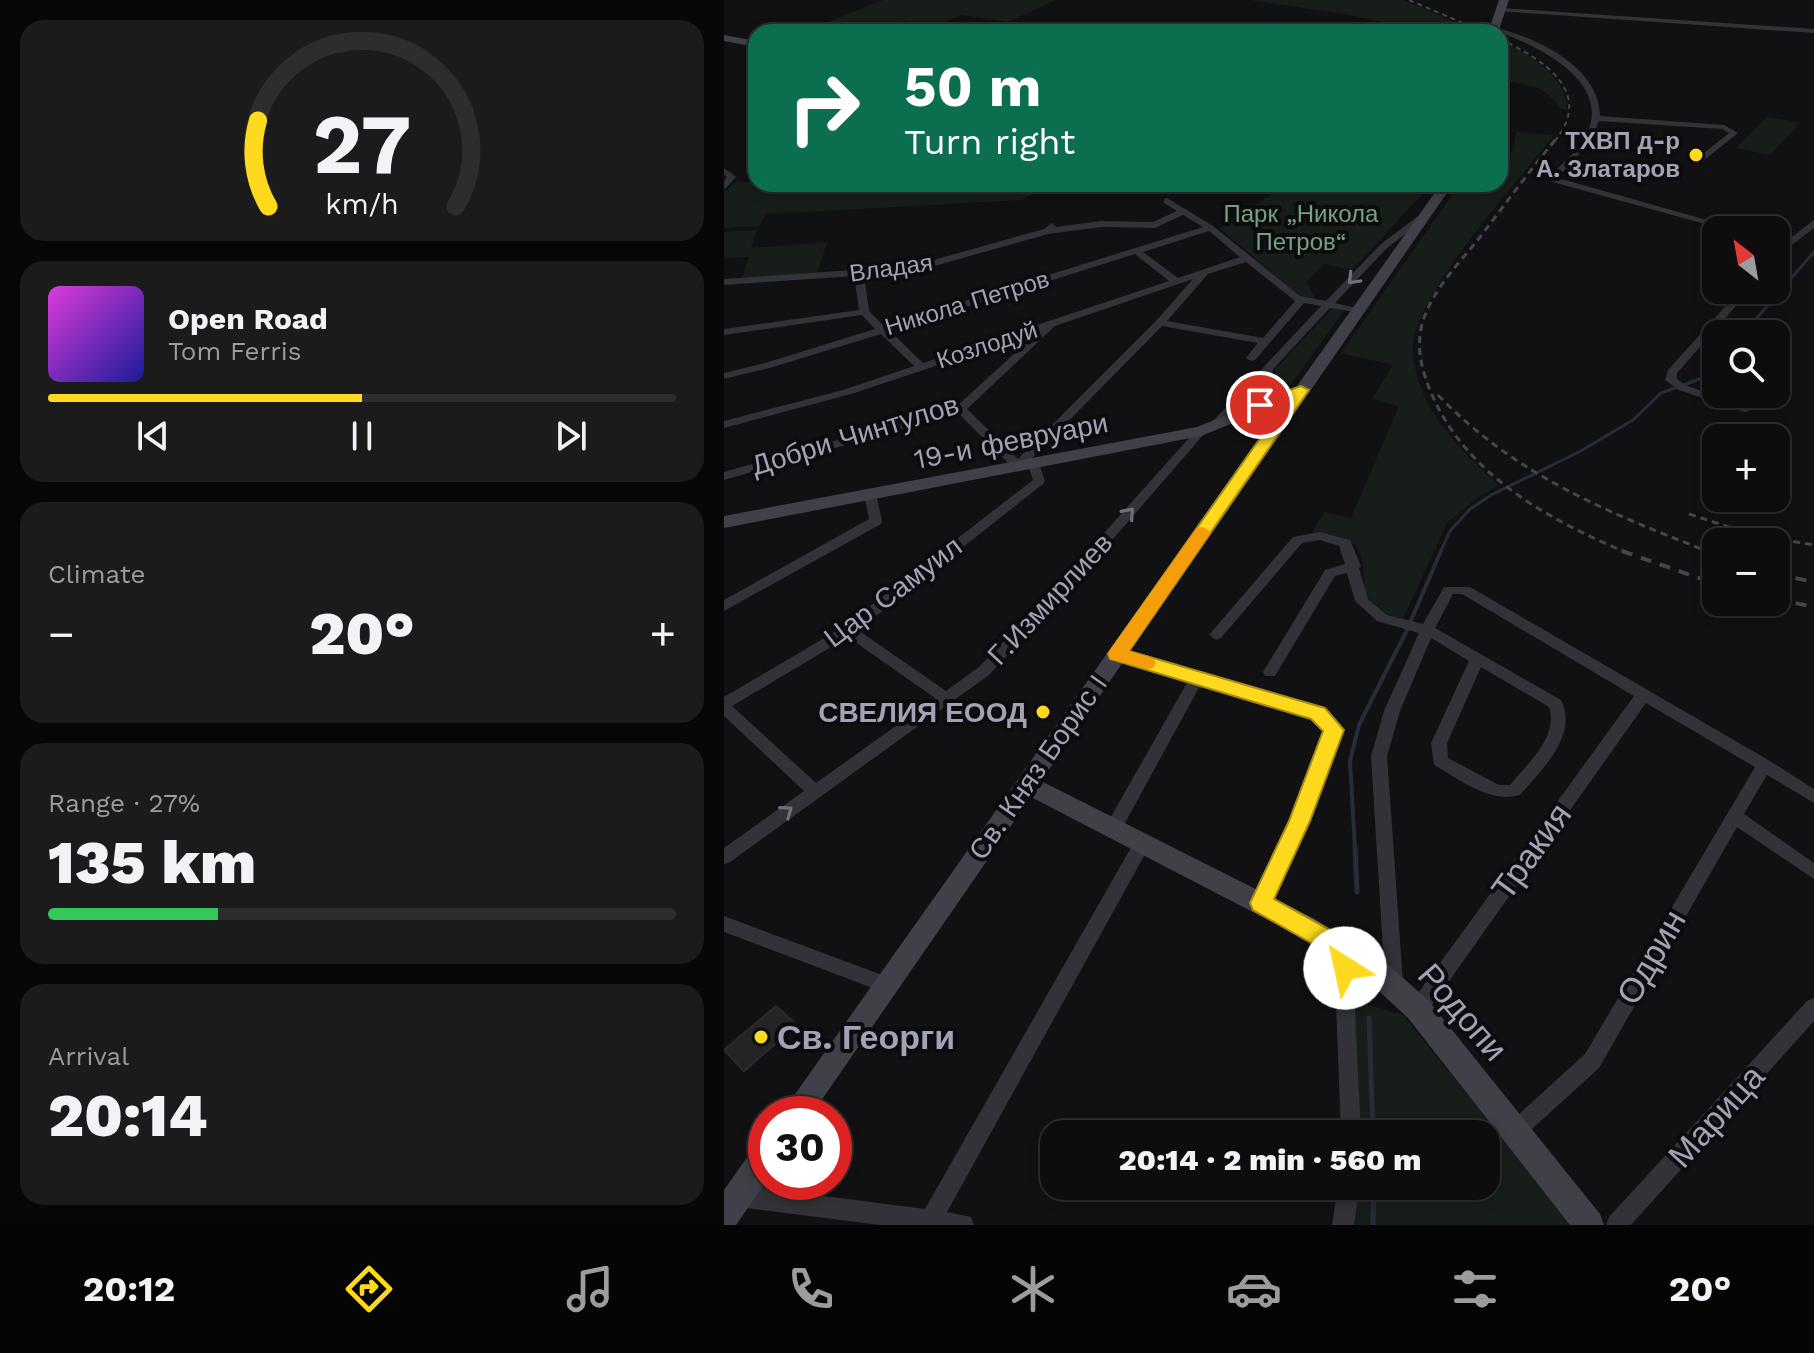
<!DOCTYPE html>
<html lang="en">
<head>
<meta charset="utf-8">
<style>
	:root { --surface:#0d0d0e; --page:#1b1b1c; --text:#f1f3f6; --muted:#9a9c9e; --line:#2d2d2e; --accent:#ffd91d }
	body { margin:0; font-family:"Work Sans",sans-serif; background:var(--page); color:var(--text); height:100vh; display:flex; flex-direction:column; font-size:30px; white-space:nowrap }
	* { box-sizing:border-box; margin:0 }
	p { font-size:26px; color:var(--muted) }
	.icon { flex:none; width:44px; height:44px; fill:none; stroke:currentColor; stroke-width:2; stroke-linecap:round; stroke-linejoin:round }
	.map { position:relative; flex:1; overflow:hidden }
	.details { display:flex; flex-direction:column; gap:20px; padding:20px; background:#070708; width:724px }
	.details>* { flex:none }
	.top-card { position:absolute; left:24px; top:24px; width:760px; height:168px; border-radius:24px; box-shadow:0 4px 12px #0003,0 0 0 2px var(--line); background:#0b6e4f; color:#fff; overflow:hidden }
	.needle { width:52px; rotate:329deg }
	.buttons { position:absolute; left:978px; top:216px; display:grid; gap:16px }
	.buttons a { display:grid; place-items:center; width:88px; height:88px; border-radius:16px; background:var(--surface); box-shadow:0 4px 12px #0003,0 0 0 2px var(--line); font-size:40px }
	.speed { position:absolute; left:24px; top:1096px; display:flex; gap:16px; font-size:40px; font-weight:700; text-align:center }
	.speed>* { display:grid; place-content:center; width:104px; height:104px; border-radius:50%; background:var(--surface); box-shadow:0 4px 12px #0003,0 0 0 2px var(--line); line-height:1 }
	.speed .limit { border:12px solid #d22; background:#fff; color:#111 }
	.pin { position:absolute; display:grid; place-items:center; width:68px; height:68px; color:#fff; margin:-34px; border:4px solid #fff; border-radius:50%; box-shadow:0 2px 8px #0007 }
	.me { position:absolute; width:88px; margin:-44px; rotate:325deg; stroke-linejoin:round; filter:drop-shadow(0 0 6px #0008) }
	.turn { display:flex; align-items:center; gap:28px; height:168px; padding:0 24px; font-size:36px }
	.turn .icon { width:104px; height:104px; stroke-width:2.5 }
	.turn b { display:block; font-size:56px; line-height:68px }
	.big { font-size:60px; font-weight:800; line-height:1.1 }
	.details .tile { flex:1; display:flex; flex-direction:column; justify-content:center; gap:12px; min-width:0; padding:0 28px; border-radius:24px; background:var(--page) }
	.details .dial { align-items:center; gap:0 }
	.dial svg { height:208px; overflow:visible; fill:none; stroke:var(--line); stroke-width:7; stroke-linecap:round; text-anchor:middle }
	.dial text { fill:var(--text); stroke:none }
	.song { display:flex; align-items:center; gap:24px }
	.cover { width:96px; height:96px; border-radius:12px; background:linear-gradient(135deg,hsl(300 70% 55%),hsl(240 70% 35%)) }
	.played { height:8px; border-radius:4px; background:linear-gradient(90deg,var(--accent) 50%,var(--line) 50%) }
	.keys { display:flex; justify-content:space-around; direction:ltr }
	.heat { display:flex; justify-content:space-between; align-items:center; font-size:44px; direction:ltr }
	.charge { height:12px; border-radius:6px; background:linear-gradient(90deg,#34c759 27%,var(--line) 0) }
	.trip { position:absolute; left:316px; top:1120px; width:460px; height:80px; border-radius:24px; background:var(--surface); box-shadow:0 4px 12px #0003,0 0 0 2px var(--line); font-weight:800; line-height:80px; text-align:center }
	.menu { display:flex; height:128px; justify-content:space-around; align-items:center; background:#050506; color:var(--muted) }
	.menu .icon { width:56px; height:56px }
	.menu .on { color:var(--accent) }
	.menu b { font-size:36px; color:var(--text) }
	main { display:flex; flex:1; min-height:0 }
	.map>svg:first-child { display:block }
	.green { fill:#171e19 }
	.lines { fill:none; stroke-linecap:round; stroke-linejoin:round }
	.stream-far2 { stroke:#262d38; stroke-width:3 }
	.stream-far1 { stroke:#262d38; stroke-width:4 }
	.stream { stroke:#262d38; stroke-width:5 }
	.building { fill:#242427; stroke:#2b2b2f; stroke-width:2 }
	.street { fill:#323238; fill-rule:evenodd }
	.secondary { fill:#3f4048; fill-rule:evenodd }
	.rail-far2 { stroke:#44454d; stroke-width:2; stroke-dasharray:5 4; stroke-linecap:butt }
	.rail-far1 { stroke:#44454d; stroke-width:3; stroke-dasharray:7 5; stroke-linecap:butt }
	.rail { stroke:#44454d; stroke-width:4; stroke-dasharray:11 9; stroke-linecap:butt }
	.oneway { stroke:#6f707d }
	.route { fill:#ffd91d; stroke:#a68d13; stroke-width:2 }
	.slow { fill:#f59e0b }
	.poi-dot { fill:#ffd91d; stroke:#0c0c0e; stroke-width:3 }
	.labels { text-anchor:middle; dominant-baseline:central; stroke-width:8; stroke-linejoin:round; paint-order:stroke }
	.far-poi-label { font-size:24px; font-weight:bold; fill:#a1a3b5; stroke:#0c0c0e; text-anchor:end }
	.far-park-label { font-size:24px; fill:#75a280; stroke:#0c0c0e }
	.far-street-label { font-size:24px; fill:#a1a3b5; stroke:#0c0c0e }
	.street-label { font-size:28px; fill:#a1a3b5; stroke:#0c0c0e }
	.poi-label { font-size:28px; font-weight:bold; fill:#a1a3b5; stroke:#0c0c0e; text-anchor:end }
	.near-street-label { font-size:34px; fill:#a1a3b5; stroke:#0c0c0e }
	.near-poi-label { font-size:34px; font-weight:bold; fill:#a1a3b5; stroke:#0c0c0e; text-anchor:start }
</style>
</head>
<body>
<main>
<section class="details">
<div class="tile dial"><svg viewBox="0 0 100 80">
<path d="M14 69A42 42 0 1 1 86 69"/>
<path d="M14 69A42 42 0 0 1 10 36" stroke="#ffd91d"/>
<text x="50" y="56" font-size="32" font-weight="700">27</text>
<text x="50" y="72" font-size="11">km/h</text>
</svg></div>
<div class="tile">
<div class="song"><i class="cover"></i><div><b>Open Road</b><p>Tom Ferris</p></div></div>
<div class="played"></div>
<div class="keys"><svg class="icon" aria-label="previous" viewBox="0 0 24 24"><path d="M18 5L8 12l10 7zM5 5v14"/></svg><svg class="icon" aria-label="pause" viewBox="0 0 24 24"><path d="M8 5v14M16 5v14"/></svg><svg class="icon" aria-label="next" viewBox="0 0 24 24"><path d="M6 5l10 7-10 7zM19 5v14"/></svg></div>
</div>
<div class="tile"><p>Climate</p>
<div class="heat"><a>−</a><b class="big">20°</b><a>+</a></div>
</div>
<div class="tile"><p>Range · 27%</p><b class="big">135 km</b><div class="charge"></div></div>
<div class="tile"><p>Arrival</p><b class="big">20:14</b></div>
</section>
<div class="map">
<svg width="1090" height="1225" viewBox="0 0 1090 1225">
	<rect width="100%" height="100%" fill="#111113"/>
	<!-- green -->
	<g class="green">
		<polygon points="159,0 332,0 284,22 237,15 202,30 186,28 185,21 119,26 118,32 79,32"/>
		<polygon points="526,0 680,0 754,32 703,32 621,14"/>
		<path d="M776 41C805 54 842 74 843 110L835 108C822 85 800 83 776 81Z"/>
		<polygon points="1043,117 1076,123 1046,155 1012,148"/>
		<path d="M792 132 830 135C796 180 685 299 689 351 692 408 736 450 775 485L752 499 723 523 679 619 663 614 640 594C641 549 636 535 588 533L600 512 627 518 675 406 648 399 669 365 617 353 736 184H776V161L789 150Z"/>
		<polygon points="10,182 271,184 312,192 298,200 42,214 35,226 0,228 0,193"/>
		<polygon points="564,184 695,184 703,189 628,270 601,264 582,282 592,299 575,295 495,228"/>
		<polygon points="33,230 27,248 103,242 93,274 18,278 25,257 0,258 0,232"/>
		<polygon points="609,308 620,311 567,384 552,391 549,388 551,369"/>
		<polygon points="629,1001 679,1015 848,1225 630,1225 637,1186 762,1186 762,1134 637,1134"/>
	</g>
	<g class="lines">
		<!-- stream-far2 -->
		<g class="stream-far2">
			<polyline points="1019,334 1090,252"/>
			<polyline points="716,553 726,531 746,509 767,495 855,452 909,420 937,393 984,376 992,367"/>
		</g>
		<!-- stream-far1 -->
		<polyline class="stream-far1" points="631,849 626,761 635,725 682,632 717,551"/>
		<!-- stream -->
		<g class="stream">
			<polyline points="631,847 633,892"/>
			<polyline points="645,1018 649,1134"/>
			<polyline points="649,1225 650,1186"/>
		</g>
	</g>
	<!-- building -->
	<polygon class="building" points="52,1006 73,1025 20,1071 0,1050"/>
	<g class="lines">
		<!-- street -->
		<g class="street">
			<polygon points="777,8 1090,29 1090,33 775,11"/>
			<path d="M769 27C811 37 875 65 876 116L1000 125 1014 133 974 165 970 162 971 160 1005 133 998 129 875 121 867 140 834 178 1018 230H1003L825 181V177C837 164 854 151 862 135 891 81 807 41 767 30Z"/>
			<polygon points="0,168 12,177 0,190 0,181 3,177 0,175"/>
			<path d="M443 198 489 226 576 296 602 301 657 244 694 216 702 218 663 248 611 303 637 309V313L606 308 549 369 548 389 555 399 553 401H545L536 389 537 382 497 425H489L487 423 597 306 580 303 531 360 527 361 522 358 534 343 438 326 306 460H313L315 463 321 481 319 484 134 630 222 691 255 667 340 578 473 429H481V433L350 584 265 675 6 862 0 864V848L80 791 0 716V697L119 627 309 480 303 463 298 469H290L234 413 0 480V472L232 407 314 332 127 394 0 428V421L119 390 190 366 157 334 49 367 0 379V373L41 363 151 329 138 315 0 335V329L135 310 130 276 0 285V279L188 266 320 229 328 223 332 227 377 221 429 222 453 211 440 203V199ZM459 215 479 227 160 326 145 311 140 275 189 272 324 234 377 227 431 228ZM485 231 516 257 454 278 419 252ZM411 254 445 281 199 363 166 331ZM522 262 571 301 539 338 443 321 484 274ZM469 279 432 321 294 459 243 409 331 326ZM124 637 211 698 92 783 8 706Z"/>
			<polygon points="1090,220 1090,228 1052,257 1052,249"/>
			<polygon points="1016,290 1026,290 953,373 953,379 963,386 1025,407 1025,411 1021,412 955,390 941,380 944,370"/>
			<polygon points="146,490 152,494 158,521 157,524 0,611 0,600 145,519 140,494"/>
			<path d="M596 532 626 540 637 566 635 568 644 599 663 615 699 624 720 587H746L1046 761 1090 789V803L1043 775 1020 814 1090 863V879L1013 827 875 1068 798 1138 791 1141 784 1138 781 1131 784 1124 861 1054 1031 767 922 703 701 1015 694 1018 687 1015 685 1009 687 1003 910 696 738 594H729L711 628 837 700C855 736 817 770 796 795 766 804 735 779 710 765L707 743 745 661 707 638 676 711 663 756 679 983 677 989 670 991 663 989 661 983 647 756 660 711 695 633 653 621 631 601 623 573 611 576 551 676H541L539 672 601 570 621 564 615 546 596 540 578 543 497 638 492 640 485 635 569 537ZM757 667 825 707C835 737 803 764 786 785H775L724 758 723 743Z"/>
			<polygon points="393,649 599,710 618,730 583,821 543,908 537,910 531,908 528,903 567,821 602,731 589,718 477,684 396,832 390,834 384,832 382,827 384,822 464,681 388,658 386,654"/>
			<polygon points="419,835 425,837 427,842 425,847 223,1212 247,1217 250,1225 156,1225 15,1207 7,1204 4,1196 7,1188 15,1185 201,1209 413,837"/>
			<polygon points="0,916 169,979 171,985 169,991 162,993 0,932"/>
			<polygon points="619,942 625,944 628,950 637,1134 617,1134 610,950 613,944"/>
			<polygon points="1090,998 1090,1021 907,1225 882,1225 885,1217 1083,1001"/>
			<polygon points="614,1186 636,1186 630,1225 608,1225"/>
		</g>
		<!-- secondary -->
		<g class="secondary">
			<polygon points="775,0 785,0 774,32 764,32"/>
			<polygon points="0,35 32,41 32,47 0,41"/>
			<polygon points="717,184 729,184 317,781 589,918 662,963 704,1000 876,1214 880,1225 846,1225 684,1018 643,980 571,934 307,797 88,1114 57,1114 561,402 477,436 0,528 0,516 473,427 573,386"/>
			<polygon points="42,1141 42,1182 12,1225 0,1225 0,1190 31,1146"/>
		</g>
		<!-- rail-far2 -->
		<g class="rail-far2">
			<polyline points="685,0 760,32"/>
			<path d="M776 39C818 59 872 91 830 142"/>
		</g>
		<!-- rail-far1 -->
		<g class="rail-far1">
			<path d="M831 140C804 173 779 207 753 241 734 264 712 287 701 315 690 343 697 370 709 397 745 477 826 520 903 553"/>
			<path d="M714 395C792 476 885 513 988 553"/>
			<polyline points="965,514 1026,534 1090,545"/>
		</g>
		<!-- rail -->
		<g class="rail">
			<polyline points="898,551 992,584"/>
			<polyline points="983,551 992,555"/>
			<polyline points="1052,574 1090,582"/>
			<polyline points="1052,599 1090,607"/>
		</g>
	</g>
	<!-- one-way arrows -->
	<defs><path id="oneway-chevron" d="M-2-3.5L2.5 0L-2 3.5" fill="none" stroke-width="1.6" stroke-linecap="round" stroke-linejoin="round" transform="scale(2)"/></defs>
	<g class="oneway">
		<use href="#oneway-chevron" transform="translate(629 279) rotate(134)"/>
		<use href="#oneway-chevron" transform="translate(405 513) rotate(-49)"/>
		<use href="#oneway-chevron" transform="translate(63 811) rotate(-36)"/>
	</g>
	<!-- route -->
	<polygon class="route" points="577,386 585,390 405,651 601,708 620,730 586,821 550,899 628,942 633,968 630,975 621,979 613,975 608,955 529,910 526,903 565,821 599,731 587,719 386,659 384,654 563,400 536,410 529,405 531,402"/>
	<!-- slow -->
	<polygon class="slow" points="479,527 487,532 405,651 429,658 432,663 429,668 423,669 386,659 384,654 386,650 473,528"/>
	<!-- markers -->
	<g class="poi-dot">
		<circle cx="972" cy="155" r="8"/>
		<circle cx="319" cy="712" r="8"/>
		<circle cx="37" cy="1037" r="8"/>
	</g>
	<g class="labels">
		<!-- far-poi labels -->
		<g class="far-poi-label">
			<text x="956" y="141">ТХВП д-р<tspan x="956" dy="28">А. Златаров</tspan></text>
		</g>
		<!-- far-park labels -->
		<g class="far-park-label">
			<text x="577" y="214">Парк „Никола<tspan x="577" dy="28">Петров“</tspan></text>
		</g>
		<!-- far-street labels -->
		<g class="far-street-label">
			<text transform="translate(167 268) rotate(-8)">Владая</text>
			<text transform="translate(243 303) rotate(-17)">Никола Петров</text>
			<text transform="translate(263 345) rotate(-18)">Козлодуй</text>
		</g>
		<!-- street labels -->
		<g class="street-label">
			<text transform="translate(131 435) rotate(-17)">Добри Чинтулов</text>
			<text transform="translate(287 441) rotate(-11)">19-и февруари</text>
			<text transform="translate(169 592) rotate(-37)">Цар Самуил</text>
			<text transform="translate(326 599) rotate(-47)">Г.Измирлиев</text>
			<text transform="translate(314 767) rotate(-55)">Св. Княз Борис I</text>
		</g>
		<!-- poi labels -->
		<g class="poi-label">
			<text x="303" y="712">СВЕЛИЯ ЕООД</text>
		</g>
		<!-- near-street labels -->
		<g class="near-street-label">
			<text transform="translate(807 851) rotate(-54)">Тракия</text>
			<text transform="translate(927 957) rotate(-60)">Одрин</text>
			<text transform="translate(739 1012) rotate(49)">Родопи</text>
			<text transform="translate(992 1116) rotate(-48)">Марица</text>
		</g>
		<!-- near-poi labels -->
		<g class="near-poi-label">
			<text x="53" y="1037">Св. Георги</text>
		</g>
	</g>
</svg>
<div class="buttons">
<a><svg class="needle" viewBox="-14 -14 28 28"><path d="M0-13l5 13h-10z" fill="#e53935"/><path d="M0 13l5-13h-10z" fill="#9a9c9e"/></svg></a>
<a><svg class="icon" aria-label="search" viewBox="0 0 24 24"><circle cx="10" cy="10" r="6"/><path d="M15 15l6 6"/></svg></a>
<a>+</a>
<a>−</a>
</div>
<div class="speed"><div class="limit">30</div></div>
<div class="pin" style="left:536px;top:405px;background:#d93025"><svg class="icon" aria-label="arrive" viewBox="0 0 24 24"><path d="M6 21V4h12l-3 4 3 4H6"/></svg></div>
<svg class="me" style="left:621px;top:968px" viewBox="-20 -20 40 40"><circle r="19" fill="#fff"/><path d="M0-13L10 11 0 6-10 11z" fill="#ffd91d"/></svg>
<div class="trip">20:14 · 2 min · 560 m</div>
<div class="top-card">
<div class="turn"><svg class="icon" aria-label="right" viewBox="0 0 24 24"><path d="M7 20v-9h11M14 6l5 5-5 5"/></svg><div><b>50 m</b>Turn right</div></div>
</div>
</div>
</main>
<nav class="menu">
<b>20:12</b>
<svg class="icon on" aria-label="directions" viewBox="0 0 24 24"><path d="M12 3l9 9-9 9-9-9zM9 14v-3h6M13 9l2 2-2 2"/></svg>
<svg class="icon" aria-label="music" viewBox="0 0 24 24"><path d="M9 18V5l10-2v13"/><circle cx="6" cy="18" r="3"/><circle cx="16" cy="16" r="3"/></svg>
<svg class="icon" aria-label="phone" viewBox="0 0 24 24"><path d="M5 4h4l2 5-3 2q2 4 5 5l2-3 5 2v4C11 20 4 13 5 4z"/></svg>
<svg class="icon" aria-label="climate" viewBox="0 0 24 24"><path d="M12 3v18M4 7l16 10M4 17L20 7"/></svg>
<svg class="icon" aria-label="car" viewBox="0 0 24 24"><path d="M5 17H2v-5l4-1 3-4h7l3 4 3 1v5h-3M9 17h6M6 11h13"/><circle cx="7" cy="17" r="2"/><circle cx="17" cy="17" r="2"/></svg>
<svg class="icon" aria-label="filters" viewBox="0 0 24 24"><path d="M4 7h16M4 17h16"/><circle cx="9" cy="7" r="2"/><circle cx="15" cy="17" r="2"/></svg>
<b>20°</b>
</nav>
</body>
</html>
